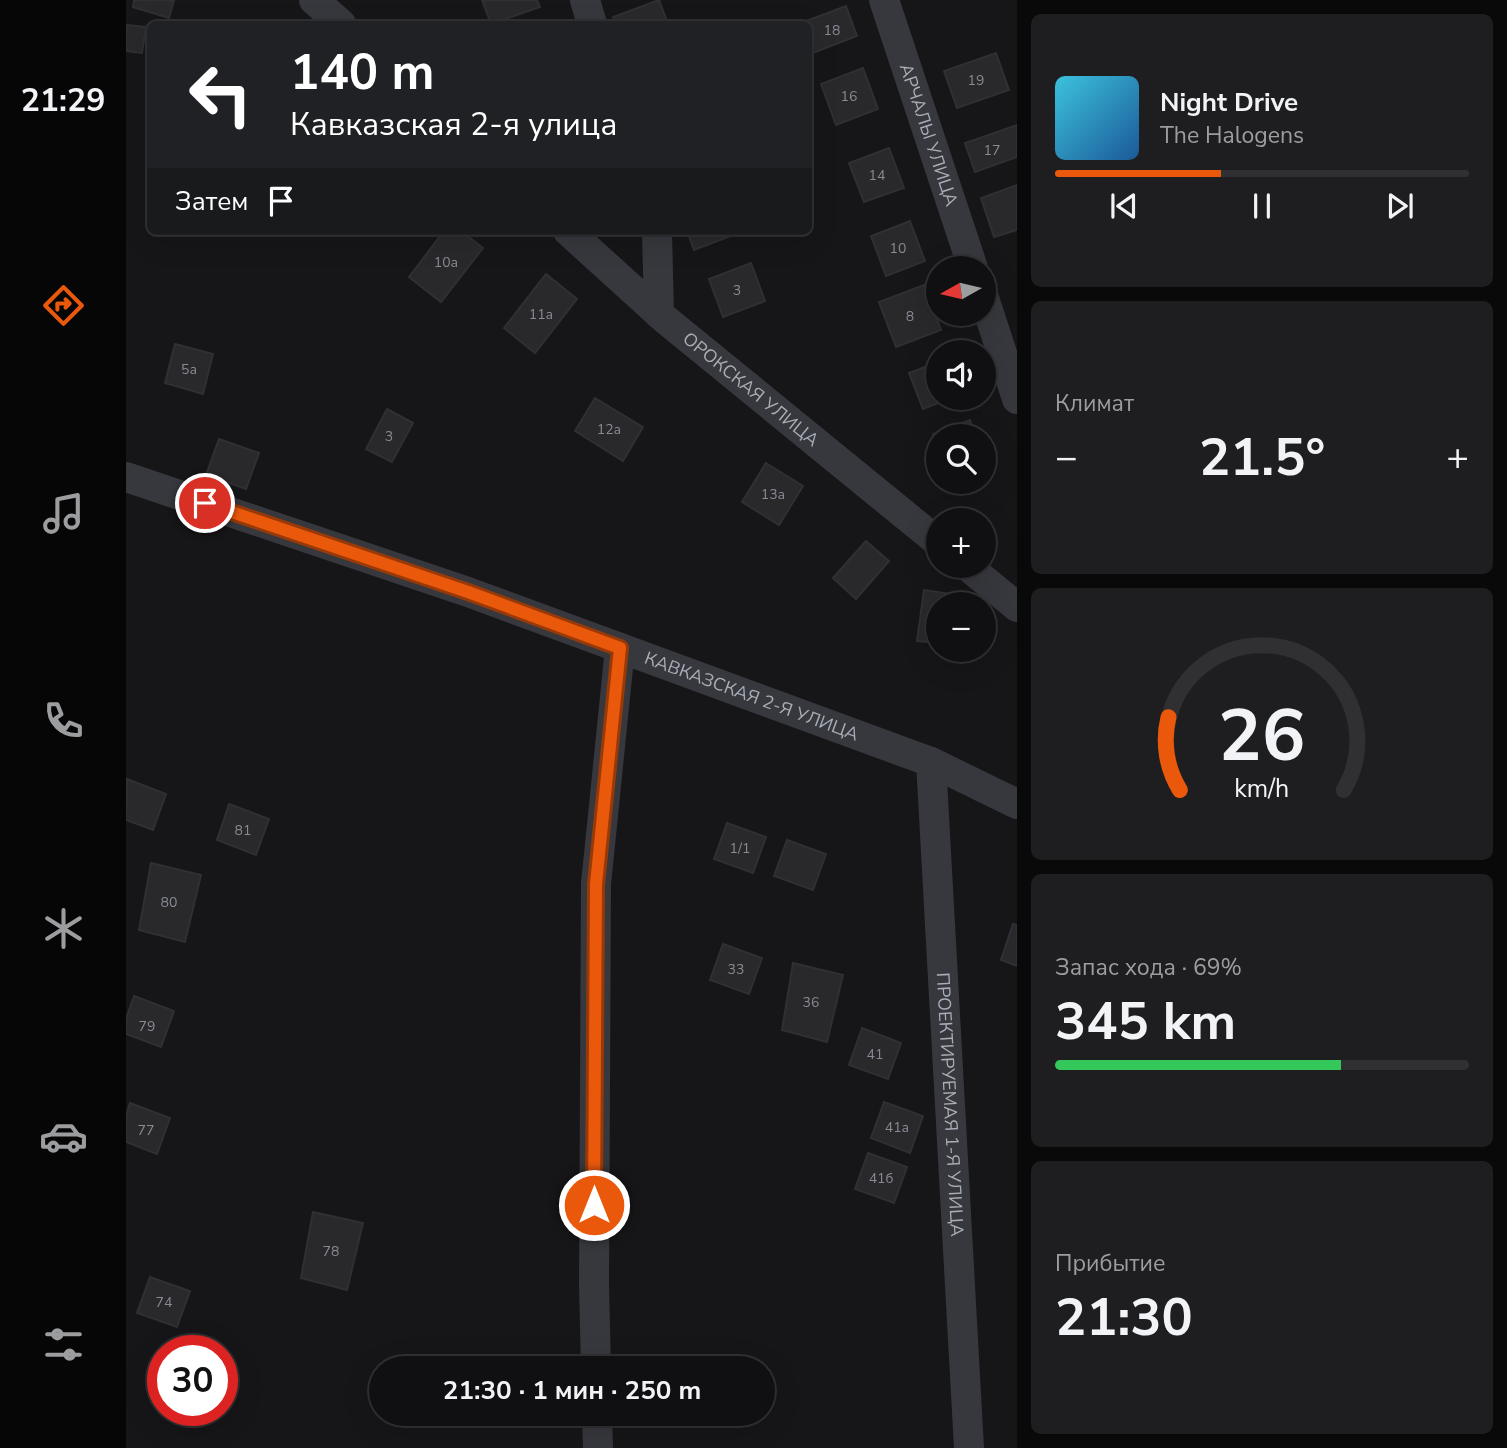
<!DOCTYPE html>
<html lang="ru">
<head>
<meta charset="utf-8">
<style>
	:root { --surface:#101012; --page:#1e1e20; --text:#f1f3f6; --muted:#9c9d9f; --line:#303032; --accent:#ea580c }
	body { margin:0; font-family:"Nunito Sans",sans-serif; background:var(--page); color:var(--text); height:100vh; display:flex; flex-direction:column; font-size:26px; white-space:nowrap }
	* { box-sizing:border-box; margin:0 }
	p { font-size:23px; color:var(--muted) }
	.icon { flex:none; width:38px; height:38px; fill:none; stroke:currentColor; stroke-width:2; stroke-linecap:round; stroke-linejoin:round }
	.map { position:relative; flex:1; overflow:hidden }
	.drawer { display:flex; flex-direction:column; gap:14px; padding:14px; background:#09090a; width:490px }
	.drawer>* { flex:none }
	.hud { position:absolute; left:21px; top:21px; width:665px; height:214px; border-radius:10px; box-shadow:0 7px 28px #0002,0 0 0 2px var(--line); background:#202124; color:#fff; overflow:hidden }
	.needle { width:46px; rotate:262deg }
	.controls { position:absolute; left:800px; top:256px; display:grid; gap:14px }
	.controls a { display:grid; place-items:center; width:70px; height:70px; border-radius:50%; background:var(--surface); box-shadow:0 7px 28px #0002,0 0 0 2px var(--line); font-size:35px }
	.speed { position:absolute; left:21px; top:1335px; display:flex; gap:14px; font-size:35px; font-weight:700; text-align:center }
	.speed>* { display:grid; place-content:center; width:91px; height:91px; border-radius:50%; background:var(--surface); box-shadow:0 7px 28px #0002,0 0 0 2px var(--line); line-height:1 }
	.speed .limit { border:10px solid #d22; background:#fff; color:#111 }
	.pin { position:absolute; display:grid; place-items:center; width:60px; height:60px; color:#fff; margin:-30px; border:4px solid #fff; border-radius:50%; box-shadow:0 2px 7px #0007 }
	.me { position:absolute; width:77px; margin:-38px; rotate:0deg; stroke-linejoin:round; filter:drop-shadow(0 0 5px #0008) }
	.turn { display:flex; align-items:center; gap:24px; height:147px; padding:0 28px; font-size:32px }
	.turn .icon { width:91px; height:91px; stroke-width:2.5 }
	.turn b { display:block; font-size:49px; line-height:60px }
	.then { display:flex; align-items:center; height:66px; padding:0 28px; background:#0003; gap:14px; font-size:26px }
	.big { font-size:52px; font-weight:700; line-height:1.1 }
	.drawer .tile { flex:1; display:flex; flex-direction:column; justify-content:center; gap:10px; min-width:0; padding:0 24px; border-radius:10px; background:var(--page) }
	.drawer .dial { align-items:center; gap:0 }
	.dial svg { height:182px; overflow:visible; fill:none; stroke:var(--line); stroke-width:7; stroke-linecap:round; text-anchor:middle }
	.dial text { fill:var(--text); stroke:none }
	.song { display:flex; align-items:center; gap:21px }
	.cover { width:84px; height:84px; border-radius:10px; background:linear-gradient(135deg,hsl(190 70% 55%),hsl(210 70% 35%)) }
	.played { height:7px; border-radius:4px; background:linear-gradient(90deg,var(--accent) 40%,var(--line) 40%) }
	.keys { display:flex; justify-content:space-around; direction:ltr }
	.heat { display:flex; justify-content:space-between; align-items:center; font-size:38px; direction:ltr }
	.charge { height:10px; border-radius:5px; background:linear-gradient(90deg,#34c759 69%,var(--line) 0) }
	.trip { position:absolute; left:243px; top:1356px; width:406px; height:70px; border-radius:35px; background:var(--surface); box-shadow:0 7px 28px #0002,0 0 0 2px var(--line); font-weight:700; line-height:70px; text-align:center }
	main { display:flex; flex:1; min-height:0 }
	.dock { display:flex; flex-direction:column; width:126px; justify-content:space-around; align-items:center; background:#060607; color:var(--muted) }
	.dock .icon { width:49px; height:49px }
	.dock .selected { color:var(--accent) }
	.dock b { font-size:32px; color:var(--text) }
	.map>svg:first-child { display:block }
	.building { fill:#29292c; stroke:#303034; stroke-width:2 }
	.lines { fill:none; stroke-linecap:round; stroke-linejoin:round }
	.minor { stroke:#37383d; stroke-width:30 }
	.route-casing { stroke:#983908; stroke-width:18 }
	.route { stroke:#ea580c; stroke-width:12 }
	.labels { text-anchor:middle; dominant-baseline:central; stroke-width:7; stroke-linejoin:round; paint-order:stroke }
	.number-label { font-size:14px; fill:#888b94 }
	.street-label { font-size:18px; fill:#a8adb8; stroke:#111113 }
</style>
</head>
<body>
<main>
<nav class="dock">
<b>21:29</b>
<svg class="icon selected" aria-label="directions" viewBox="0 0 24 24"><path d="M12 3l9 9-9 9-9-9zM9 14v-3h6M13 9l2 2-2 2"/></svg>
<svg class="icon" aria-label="music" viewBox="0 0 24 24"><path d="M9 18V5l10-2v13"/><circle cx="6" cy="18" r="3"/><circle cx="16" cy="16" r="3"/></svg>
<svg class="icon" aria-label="phone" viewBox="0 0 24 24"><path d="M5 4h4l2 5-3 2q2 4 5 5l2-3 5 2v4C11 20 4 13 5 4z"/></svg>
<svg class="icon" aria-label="climate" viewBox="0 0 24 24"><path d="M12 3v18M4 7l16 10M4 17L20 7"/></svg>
<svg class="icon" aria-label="car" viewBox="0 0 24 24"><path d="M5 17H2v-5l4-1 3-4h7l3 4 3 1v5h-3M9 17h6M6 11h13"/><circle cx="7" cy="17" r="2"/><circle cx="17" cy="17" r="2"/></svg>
<svg class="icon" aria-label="filters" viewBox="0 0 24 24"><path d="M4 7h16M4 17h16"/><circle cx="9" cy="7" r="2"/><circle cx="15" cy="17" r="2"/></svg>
</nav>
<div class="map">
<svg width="891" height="1448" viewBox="0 0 891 1448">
	<rect width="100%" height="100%" fill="#161618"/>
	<!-- building -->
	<g class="building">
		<polygon points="8,0 48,0 43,18 7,7"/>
		<polygon points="356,0 411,0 414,7 365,24"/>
		<polygon points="533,0 542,24 490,24 487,17"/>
		<polygon points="720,6 731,36 684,54 682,24 672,24"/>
		<polygon points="0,25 20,27 16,53 0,51"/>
		<polygon points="870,53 883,90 831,108 818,71"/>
		<polygon points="737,68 752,109 710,125 695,84"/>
		<polygon points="891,125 891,157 849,172 839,143"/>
		<polygon points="763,148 778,188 738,202 723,163"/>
		<polygon points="891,185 891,230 868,237 855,198"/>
		<polygon points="784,221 799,261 760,276 745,236"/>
		<polygon points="318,231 335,231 357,248 315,302 283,277"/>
		<polygon points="561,231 609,231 610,234 568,250"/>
		<polygon points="625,263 639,301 597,317 583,279"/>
		<polygon points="420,274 451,299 409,353 378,328"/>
		<polygon points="798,285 815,330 770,347 753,302"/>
		<polygon points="49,344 87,354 77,394 39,383"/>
		<polygon points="812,362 812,397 828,397 797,409 783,373"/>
		<polygon points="469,398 517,427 497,461 449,431"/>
		<polygon points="261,409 287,423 266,462 240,449"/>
		<polygon points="844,420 850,436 812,436 812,448 807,434"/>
		<polygon points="93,439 133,453 120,489 80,475"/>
		<polygon points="640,463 677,486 653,525 616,502"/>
		<polygon points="740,541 763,561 730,599 707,578"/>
		<polygon points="798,590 838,596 837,604 812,604 812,643 791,641"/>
		<polygon points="1,779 40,794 27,830 0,820"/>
		<polygon points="103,804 143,819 130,855 91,840"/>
		<polygon points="601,823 640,837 627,873 588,859"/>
		<polygon points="661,840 700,854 687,890 648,876"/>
		<polygon points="25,863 75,875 59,942 13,930"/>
		<polygon points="887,924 891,925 891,966 875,960"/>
		<polygon points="597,944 636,958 623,994 584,980"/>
		<polygon points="667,963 717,975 701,1042 656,1030"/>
		<polygon points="8,996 48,1011 35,1047 0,1034 0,1019"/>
		<polygon points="736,1028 775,1043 762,1079 723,1065"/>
		<polygon points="758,1102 797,1116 784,1153 745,1138"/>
		<polygon points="4,1103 44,1118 31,1154 0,1142 0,1116"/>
		<polygon points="742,1153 781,1167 768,1203 729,1189"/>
		<polygon points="187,1212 237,1223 221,1290 175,1278"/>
		<polygon points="24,1277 64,1291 51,1327 11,1313"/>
	</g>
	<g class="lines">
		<!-- minor -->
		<g class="minor">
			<polyline points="188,0 215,24"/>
			<polyline points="459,0 466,24"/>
			<path id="s1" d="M758 0 847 268"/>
			<path id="s2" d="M442 231 540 320 812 542"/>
			<polyline points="531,231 533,314"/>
			<polyline points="858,298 891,399"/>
			<path id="s3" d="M0 477 342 592 805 762 891 804"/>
			<polyline points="840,565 891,607"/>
			<path id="s4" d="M805 762 843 1448"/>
			<polyline points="470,1368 468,1286 470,884 494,648"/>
			<polyline points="471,1414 472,1448"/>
		</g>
	</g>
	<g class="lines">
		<!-- route casing -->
		<g class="route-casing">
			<polyline id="route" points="79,503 342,592 494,648 470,884 468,1205"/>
		</g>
		<!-- route -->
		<use href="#route" class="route"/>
	</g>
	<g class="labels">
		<!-- number labels -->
		<g class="number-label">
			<text x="706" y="30">18</text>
			<text x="850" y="80">19</text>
			<text x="723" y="96">16</text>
			<text x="866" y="150">17</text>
			<text x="751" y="175">14</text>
			<text x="772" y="248">10</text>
			<text x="320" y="262">10а</text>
			<text x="611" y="290">3</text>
			<text x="415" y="314">11а</text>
			<text x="784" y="316">8</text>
			<text x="63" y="369">5а</text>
			<text x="483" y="429">12а</text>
			<text x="263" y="436">3</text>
			<text x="647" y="494">13а</text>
			<text x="117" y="830">81</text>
			<text x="614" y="848">1/1</text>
			<text x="43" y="902">80</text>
			<text x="610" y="969">33</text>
			<text x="685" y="1002">36</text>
			<text x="21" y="1026">79</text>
			<text x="749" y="1054">41</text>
			<text x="771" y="1127">41а</text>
			<text x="20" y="1130">77</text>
			<text x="755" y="1178">41б</text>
			<text x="205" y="1251">78</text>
			<text x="38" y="1302">74</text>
		</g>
		<!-- street labels -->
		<g class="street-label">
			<text stroke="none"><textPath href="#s1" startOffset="142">АРЧАЛЫ УЛИЦА</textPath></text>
			<text stroke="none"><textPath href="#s2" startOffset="242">ОРОКСКАЯ УЛИЦА</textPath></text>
			<text stroke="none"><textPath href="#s3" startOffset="663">КАВКАЗСКАЯ 2-Я УЛИЦА</textPath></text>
			<text stroke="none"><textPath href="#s4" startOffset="343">ПРОЕКТИРУЕМАЯ 1-Я УЛИЦА</textPath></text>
		</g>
	</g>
</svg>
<div class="controls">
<a><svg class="needle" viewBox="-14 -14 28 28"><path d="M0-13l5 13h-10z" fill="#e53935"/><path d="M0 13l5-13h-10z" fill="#9c9d9f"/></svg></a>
<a><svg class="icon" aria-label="sound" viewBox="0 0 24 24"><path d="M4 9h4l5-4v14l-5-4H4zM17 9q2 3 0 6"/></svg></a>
<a><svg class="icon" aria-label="search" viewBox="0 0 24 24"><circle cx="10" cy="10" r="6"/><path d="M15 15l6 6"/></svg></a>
<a>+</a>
<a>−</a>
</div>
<div class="speed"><div class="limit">30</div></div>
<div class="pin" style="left:79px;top:503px;background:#d93025"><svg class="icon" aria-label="arrive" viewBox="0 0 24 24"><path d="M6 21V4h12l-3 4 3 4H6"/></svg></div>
<svg class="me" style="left:468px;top:1205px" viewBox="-20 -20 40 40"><circle r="17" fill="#ea580c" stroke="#fff" stroke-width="3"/><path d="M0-11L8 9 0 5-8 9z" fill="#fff"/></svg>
<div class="trip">21:30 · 1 мин · 250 m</div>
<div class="hud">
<div class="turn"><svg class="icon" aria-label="left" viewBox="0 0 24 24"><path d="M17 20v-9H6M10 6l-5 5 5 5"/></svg><div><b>140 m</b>Кавказская 2-я улица</div></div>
<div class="then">Затем<svg class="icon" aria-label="arrive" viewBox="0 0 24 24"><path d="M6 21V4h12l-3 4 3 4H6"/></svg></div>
</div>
</div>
<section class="drawer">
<div class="tile">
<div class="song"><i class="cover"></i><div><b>Night Drive</b><p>The Halogens</p></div></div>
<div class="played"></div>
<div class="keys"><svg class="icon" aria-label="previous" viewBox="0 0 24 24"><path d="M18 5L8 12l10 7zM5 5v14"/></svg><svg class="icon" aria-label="pause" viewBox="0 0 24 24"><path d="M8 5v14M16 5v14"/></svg><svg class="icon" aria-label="next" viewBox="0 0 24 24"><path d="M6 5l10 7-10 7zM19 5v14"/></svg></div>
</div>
<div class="tile"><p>Климат</p>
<div class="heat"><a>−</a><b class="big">21.5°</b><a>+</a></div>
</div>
<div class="tile dial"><svg viewBox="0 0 100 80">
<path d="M14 69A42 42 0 1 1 86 69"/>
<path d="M14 69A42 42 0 0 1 9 37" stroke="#ea580c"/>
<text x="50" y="56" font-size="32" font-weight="700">26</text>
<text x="50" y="72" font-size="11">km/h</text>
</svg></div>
<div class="tile"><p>Запас хода · 69%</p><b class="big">345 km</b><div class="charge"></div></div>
<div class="tile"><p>Прибытие</p><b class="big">21:30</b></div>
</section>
</main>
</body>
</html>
